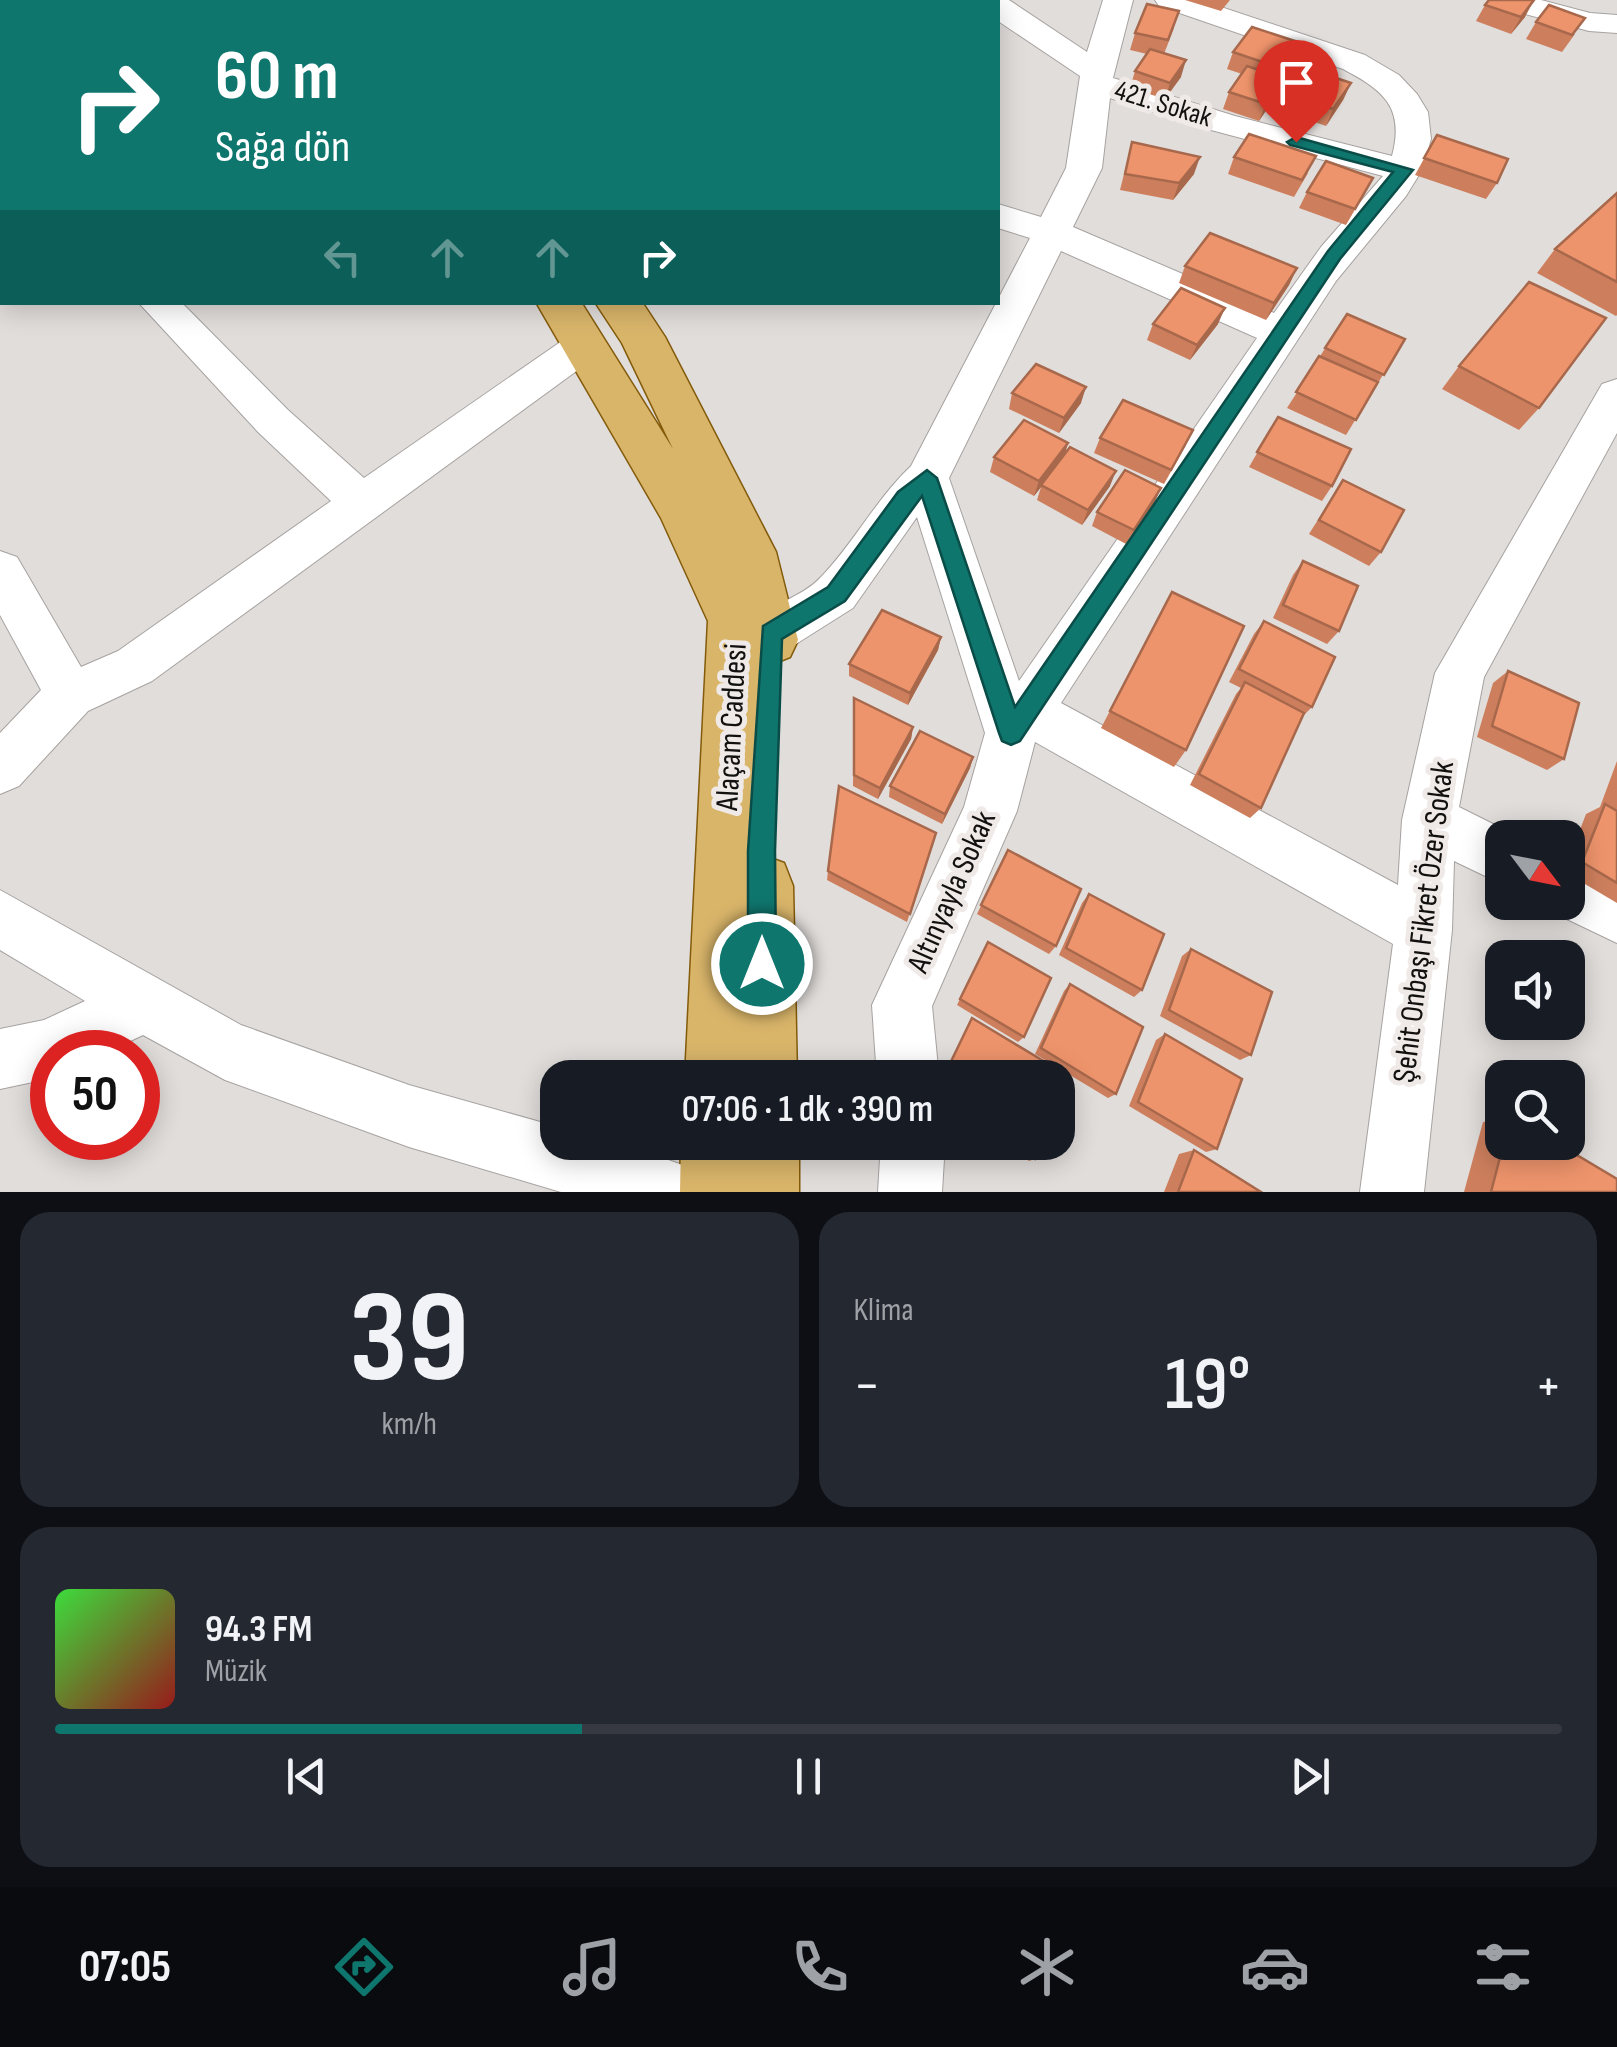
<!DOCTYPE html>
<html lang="tr">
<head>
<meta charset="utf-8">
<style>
	:root { --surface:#171b24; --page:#242831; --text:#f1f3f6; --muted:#9ea1a6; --line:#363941; --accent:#0f766e }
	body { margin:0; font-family:"Sofia Sans Condensed",sans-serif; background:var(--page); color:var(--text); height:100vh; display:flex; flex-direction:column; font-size:38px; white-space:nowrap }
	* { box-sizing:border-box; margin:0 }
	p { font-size:32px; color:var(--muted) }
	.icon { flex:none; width:55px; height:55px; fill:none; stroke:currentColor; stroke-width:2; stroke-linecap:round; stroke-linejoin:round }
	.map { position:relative; height:1192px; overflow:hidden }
	.side { display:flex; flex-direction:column; gap:20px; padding:20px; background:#0d0f14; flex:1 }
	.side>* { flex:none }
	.guide { position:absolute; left:0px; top:0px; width:1000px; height:305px; box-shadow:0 5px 25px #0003; background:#0f766e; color:#fff; overflow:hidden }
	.needle { width:65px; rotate:122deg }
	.buttons { position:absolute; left:1485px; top:820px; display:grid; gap:20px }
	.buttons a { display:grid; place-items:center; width:100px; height:100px; border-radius:20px; background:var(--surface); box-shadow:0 5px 25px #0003; font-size:50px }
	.speed { position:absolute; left:30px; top:1030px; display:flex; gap:20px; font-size:50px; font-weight:700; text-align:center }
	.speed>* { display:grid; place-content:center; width:130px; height:130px; border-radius:50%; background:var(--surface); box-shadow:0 5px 25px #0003; line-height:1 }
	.speed .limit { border:15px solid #d22; background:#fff; color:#111 }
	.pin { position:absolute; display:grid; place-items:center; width:85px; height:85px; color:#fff; margin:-102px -42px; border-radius:50% 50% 50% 0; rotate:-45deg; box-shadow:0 0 10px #0007 }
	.pin .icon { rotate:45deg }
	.me { position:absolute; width:110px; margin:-55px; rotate:0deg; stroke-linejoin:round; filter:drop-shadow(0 0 8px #0008) }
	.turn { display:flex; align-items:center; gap:35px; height:210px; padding:0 50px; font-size:45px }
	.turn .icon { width:130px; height:130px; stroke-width:2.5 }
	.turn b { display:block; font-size:70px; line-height:85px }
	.lanes { display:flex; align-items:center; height:95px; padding:0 50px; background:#0003; justify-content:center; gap:50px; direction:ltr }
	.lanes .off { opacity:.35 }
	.big { font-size:75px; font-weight:600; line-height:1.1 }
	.side .widget { flex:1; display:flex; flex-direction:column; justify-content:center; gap:15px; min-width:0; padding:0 35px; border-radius:30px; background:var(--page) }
	.side .dial { align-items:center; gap:0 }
	.dial b { font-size:130px; line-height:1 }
	.song { display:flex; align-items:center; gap:30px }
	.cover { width:120px; height:120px; border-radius:15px; background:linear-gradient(135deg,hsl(120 70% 55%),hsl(0 70% 35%)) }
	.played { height:10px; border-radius:5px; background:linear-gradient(90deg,var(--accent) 35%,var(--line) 35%) }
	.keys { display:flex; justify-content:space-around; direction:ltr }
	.heat { display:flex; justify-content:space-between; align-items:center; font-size:55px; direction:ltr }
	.side .tiles { flex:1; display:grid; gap:20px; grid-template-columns:1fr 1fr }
	.widget:last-child { grid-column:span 2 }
	.trip { position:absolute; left:540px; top:1060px; width:535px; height:100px; border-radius:30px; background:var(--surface); box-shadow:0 5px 25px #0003; font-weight:600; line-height:100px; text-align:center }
	.menu { display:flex; height:160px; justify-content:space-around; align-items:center; background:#090b0e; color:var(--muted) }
	.menu .icon { width:70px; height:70px }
	.menu .on { color:var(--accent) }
	.menu b { font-size:45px; color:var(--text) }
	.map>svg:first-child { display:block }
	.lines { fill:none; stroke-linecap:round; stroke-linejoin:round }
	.minor-casing { stroke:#a6a2a0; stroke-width:2 }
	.major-casing { stroke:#835b0a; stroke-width:3 }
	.minor { fill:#fff; fill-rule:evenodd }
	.major { fill:#d9b56a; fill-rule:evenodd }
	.wall { fill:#cd7f5d }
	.shaded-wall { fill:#a7684c }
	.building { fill:#ee946c; stroke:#a7684c; stroke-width:2.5 }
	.route { fill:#0f766e; stroke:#0a4d48; stroke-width:2.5 }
	.labels { text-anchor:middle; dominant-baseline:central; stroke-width:10; stroke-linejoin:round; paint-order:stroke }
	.far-street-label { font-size:28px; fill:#121110; stroke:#efeae8 }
	.street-label { font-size:32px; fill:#121110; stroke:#efeae8 }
</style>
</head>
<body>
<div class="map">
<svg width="1617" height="1192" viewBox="0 0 1617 1192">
	<rect width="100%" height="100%" fill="#e1dddb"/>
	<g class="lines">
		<!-- minor casing -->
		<g class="minor-casing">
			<g id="minor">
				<polygon points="603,0 640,0 641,2 604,2"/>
				<path d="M987 0H1009L1087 52 1103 0H1133L1113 78 1235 116 1392 156C1405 107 1383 90 1343 69L1159 6 1155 0H1200L1365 55 1399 75 1417 94 1428 112 1431 139 1422 170 1406 196 1336 281 1061 703 1398 885 1402 820 1435 673 1602 384 1617 379V433L1484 677 1459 807 1521 838H1502V884L1454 861 1452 930 1424 1192H1360L1393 944 1035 742 1017 811 932 1006 939 1078H877L872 1005 964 807 985 733 917 517 853 608 788 649 771 655 754 649 747 634C761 604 799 601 821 577 854 543 876 499 911 466L1030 238 998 228V204L1041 217 1066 168 1080 76 998 21V2ZM1110 98 1211 130 1383 176 1321 247 1274 313 1073 227 1102 168ZM1061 251 1257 338 1019 681 949 478Z"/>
				<polygon points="1491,0 1541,0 1590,13 1617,15 1617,33 1589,31 1495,6"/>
				<polygon points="2,143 2,168 0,169 0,144"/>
				<polygon points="138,302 181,302 288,410 364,478 569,336 583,331 597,336 603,346 597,356 152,681 88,711 19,786 0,794 0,733 41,690 0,615 0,551 17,557 81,667 118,651 331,501 258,432"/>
				<polygon points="1568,862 1617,885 1617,943 1548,910 1545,902 1568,902"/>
				<path d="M0 890 241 1025 409 1085 558 1127V1142C608 1142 645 1150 693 1169L702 1192H561L409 1147 225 1080 143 1035 107 1052H52V1078L0 1089V1029L44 1020 85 1001 0 950Z"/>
				<polygon points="881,1142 945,1142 942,1192 878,1192"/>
			</g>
		</g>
		<!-- major casing -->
		<g class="major-casing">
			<g id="major">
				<polygon points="371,0 407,0 408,2 373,2"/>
				<polygon points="414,0 450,0 451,2 416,2"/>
				<polygon points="536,302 581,302 673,449 622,343 595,302 642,302 665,337 776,552 798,640 790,657 770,665 763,662 760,854 784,863 793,886 797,1078 685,1078 708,621 661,518"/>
				<polygon points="681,1142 799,1142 799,1192 680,1192"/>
			</g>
		</g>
		<!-- minor -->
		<use href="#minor" class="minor"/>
		<!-- major -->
		<use href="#major" class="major"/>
	</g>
	<!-- wall -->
	<g class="wall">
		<polygon points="1185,0 1230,0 1221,11"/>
		<polygon points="1485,5 1525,17 1511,34 1476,21"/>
		<polygon points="1536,22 1575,34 1562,52 1526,39"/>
		<polygon points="1174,28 1164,54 1181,77 1165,99 1130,88 1135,71 1147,54 1130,50 1135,33"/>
		<polygon points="1233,52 1298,61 1281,83 1277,94 1259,121 1223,109 1229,92 1242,74 1227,69"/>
		<polygon points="1351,83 1343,100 1326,126 1280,110 1287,93"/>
		<polygon points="1437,135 1497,183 1486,199 1415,175"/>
		<polygon points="1132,142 1194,174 1173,200 1120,190"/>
		<polygon points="1234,157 1308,173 1294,197 1228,174"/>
		<polygon points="1307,192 1364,194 1346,225 1299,208"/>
		<polygon points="1617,193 1617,315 1616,316 1537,273 1555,249"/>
		<polygon points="1185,266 1297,268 1289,285 1266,320 1179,283"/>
		<polygon points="1347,314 1405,339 1346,435 1287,408"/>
		<polygon points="1153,324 1218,324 1190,360 1147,340"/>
		<polygon points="1459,366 1539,408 1519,430 1442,389"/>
		<polygon points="1012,393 1081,403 1059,433 1009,409"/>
		<polygon points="1278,417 1332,486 1322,501 1249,467"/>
		<polygon points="1100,438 1186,445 1164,484 1094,453"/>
		<polygon points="1065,455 1110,486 1082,525 1037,500 1041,487 1034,496 990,472 994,457"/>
		<polygon points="1343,480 1381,552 1369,566 1309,534"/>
		<polygon points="1155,502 1128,545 1092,526 1097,512"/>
		<polygon points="1303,561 1339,631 1327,644 1273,618 1293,575"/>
		<polygon points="1162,611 1186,750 1174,767 1101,728"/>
		<polygon points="1264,621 1312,707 1303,716 1261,808 1250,818 1190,785 1236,694 1241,688 1229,682 1254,634"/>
		<polygon points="941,637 938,650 908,705 849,676 849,664"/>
		<polygon points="1508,671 1564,759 1547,770 1477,737 1493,683"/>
		<polygon points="854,698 913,727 911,739 878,799 853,786"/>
		<polygon points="973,757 970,768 942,824 889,797 890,786"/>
		<polygon points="1617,761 1617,903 1568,874 1568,861 1586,814 1600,807"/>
		<polygon points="936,833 907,922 827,880 828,871"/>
		<polygon points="1008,850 1056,946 1049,954 977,914"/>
		<polygon points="1089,894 1142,990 1134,997 1059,955 1082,903"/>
		<polygon points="1191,949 1251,1055 1240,1060 1160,1016 1182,956"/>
		<polygon points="984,950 1024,1037 1018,1042 957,1005"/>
		<polygon points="1070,984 1116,1094 1108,1098 1035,1054 1064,991"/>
		<polygon points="1165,1034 1217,1149 1206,1152 1129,1106 1156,1040"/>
		<polygon points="1502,1118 1502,1142 1555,1142 1617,1192 1464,1192 1483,1122"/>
		<polygon points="999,1142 1042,1142 1035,1159 1029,1161"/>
		<polygon points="1194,1150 1261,1192 1164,1192 1179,1154"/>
	</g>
	<!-- shaded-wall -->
	<g class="shaded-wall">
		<polygon points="1534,0 1525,17 1511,34 1521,17"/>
		<polygon points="1304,44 1298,61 1281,83 1277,94 1259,121 1266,104 1281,82 1286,70"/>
		<polygon points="1186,60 1181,77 1165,99 1170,83"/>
		<polygon points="1351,83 1343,100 1326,126 1333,109"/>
		<polygon points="1200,157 1194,174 1173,200 1179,183"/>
		<polygon points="1297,268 1289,285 1266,320 1274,303"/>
		<polygon points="1225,308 1218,324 1190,360 1197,345"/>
		<polygon points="1086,387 1081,403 1059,433 1064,418"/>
		<polygon points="1068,443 1064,458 1034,496 1039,481"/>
		<polygon points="1116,471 1110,486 1082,525 1088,510"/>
		<polygon points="1161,488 1155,502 1128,545 1134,530"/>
		<polygon points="941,637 938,650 908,705 910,693"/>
		<polygon points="913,727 911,739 878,799 880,788"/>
		<polygon points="973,757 970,768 942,824 945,814"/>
	</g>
	<!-- building -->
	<g class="building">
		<polygon points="1489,0 1534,0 1521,17 1485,5"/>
		<polygon points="1147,4 1179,11 1168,40 1135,33"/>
		<polygon points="1549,5 1585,18 1572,35 1536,22"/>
		<polygon points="1252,27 1304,44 1286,70 1233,52"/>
		<polygon points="1150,49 1186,60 1170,83 1135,71"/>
		<polygon points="1247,66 1283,78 1266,104 1229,92"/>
		<polygon points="1306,68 1351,83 1333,109 1287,93"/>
		<polygon points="1249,134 1316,156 1302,180 1234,157"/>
		<polygon points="1437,135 1508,159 1497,183 1424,158"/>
		<polygon points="1132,142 1200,157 1179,183 1125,174"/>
		<polygon points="1326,161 1373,178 1355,209 1307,192"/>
		<polygon points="1617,193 1617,282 1555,249"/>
		<polygon points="1210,233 1297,268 1274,303 1185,266"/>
		<polygon points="1529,282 1606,318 1539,408 1459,366"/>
		<polygon points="1181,288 1225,308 1197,345 1153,324"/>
		<polygon points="1347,314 1405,339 1384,375 1325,348"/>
		<polygon points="1319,356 1378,382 1356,420 1296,392"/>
		<polygon points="1036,364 1086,387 1064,418 1012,393"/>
		<polygon points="1123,400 1193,430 1171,470 1100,438"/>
		<polygon points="1278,417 1351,449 1332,486 1257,452"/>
		<polygon points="1024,420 1068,443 1039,481 994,457"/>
		<polygon points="1070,447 1116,471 1088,510 1041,485"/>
		<polygon points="1125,470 1161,488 1134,530 1097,512"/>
		<polygon points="1343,480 1404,510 1381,552 1319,520"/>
		<polygon points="1303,561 1358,586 1339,631 1283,605"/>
		<polygon points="1172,592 1244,626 1186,750 1110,711"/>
		<polygon points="882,610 941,637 910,693 849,664"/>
		<polygon points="1264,621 1335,657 1312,707 1239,669"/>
		<polygon points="1508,671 1579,703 1564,759 1492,726"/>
		<polygon points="1245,682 1304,713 1261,808 1199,774"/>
		<polygon points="854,698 913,727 880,788 854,775"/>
		<polygon points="920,731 973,757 945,814 890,786"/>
		<polygon points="839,786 936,833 910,914 828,871"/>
		<polygon points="1605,804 1617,811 1617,883 1582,862"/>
		<polygon points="1008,850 1081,889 1056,946 981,905"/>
		<polygon points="1089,894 1164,934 1142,990 1066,948"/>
		<polygon points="988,942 1051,978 1024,1037 960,999"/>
		<polygon points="1191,949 1272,992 1251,1055 1169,1010"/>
		<polygon points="1070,984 1143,1027 1116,1094 1041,1048"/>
		<polygon points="972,1018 1070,1077 1058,1107 1058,1078 943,1078"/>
		<polygon points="1165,1034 1242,1079 1217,1149 1138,1102"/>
		<polygon points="1009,1142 1042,1142 1035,1159"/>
		<polygon points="1504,1142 1555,1142 1617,1179 1617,1192 1491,1192"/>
		<polygon points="1194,1150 1261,1192 1178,1192"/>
	</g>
	<!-- route -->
	<polygon class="route" points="1296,137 1413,170 1340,259 1020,741 1011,745 1002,741 999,733 922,496 845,601 782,639 775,851 776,964 772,974 762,978 752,974 748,964 748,851 763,626 828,587 898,492 927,470 937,478 1015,707 1328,251 1393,172 1290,145 1287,142"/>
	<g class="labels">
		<!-- far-street labels -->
		<g class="far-street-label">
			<text transform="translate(1163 104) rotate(17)">421. Sokak</text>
		</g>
		<!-- street labels -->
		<g class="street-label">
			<text transform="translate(732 727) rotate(-87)">Alaçam Caddesi</text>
			<text transform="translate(952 892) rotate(-66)">Altınyayla Sokak</text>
			<text transform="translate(1424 922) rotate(-83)">Şehit Onbaşı Fikret Özer Sokak</text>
		</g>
	</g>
</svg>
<div class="buttons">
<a><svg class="needle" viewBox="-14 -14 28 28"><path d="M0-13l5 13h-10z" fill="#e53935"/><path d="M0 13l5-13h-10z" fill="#9ea1a6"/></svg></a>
<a><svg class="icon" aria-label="sound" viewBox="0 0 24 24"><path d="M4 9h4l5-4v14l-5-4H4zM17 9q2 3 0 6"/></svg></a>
<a><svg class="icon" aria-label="search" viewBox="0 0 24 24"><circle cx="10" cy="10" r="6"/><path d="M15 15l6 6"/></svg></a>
</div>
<div class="speed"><div class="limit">50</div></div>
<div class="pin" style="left:1296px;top:142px;background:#d93025"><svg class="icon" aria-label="arrive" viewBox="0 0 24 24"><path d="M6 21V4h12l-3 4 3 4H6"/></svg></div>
<svg class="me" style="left:762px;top:964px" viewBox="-20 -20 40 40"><circle r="17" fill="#0f766e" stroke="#fff" stroke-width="3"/><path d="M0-11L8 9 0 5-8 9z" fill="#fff"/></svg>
<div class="trip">07:06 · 1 dk · 390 m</div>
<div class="guide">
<div class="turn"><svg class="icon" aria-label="right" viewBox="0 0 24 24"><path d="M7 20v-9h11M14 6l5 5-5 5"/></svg><div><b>60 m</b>Sağa dön</div></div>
<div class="lanes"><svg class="icon off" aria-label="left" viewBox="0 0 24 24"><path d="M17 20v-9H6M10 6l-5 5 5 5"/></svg><svg class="icon off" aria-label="ahead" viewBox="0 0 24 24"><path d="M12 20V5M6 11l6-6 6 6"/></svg><svg class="icon off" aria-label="ahead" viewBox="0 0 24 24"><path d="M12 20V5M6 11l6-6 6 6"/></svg><svg class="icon" aria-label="right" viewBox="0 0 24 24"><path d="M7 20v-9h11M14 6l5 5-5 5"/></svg></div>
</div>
</div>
<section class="side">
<div class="tiles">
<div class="widget dial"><b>39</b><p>km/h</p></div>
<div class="widget"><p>Klima</p>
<div class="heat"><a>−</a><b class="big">19°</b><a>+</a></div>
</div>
<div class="widget">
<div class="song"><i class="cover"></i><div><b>94.3 FM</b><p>Müzik</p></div></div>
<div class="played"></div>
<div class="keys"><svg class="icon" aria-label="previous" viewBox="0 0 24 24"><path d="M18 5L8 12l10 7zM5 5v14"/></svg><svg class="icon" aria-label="pause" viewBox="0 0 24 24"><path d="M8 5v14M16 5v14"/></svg><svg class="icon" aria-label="next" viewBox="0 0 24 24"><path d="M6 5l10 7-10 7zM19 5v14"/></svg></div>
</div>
</div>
</section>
<nav class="menu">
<b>07:05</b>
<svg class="icon on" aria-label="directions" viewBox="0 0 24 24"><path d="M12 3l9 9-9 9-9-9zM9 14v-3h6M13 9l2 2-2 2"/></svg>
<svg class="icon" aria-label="music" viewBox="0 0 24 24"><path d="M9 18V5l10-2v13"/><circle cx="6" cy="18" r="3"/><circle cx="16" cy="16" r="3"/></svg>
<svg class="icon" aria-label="phone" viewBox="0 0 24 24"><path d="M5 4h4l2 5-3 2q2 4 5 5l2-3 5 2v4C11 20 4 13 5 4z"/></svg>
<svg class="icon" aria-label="climate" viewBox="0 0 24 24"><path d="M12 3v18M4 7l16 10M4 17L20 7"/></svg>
<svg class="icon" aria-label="car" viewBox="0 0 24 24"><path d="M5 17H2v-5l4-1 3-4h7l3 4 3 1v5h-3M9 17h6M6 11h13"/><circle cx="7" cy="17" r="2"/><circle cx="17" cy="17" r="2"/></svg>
<svg class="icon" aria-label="filters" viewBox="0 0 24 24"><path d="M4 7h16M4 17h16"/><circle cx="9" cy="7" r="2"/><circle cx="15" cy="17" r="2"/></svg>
</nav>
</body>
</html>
